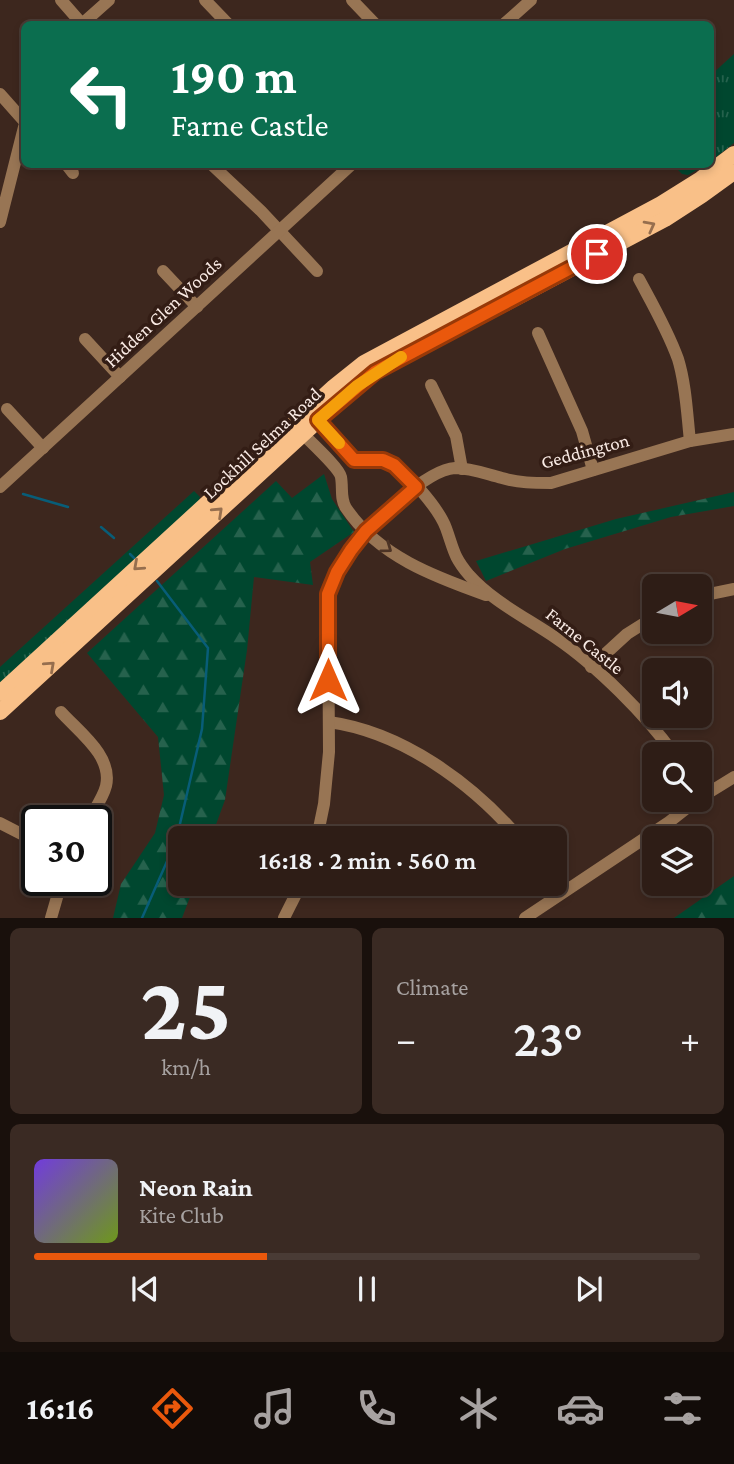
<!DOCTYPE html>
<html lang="en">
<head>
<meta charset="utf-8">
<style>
	:root { --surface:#2e1d16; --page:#3a2a23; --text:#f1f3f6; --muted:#a7a2a1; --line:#493b35; --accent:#ea580c }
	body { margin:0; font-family:"Crimson Pro",serif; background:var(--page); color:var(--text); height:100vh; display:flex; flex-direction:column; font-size:26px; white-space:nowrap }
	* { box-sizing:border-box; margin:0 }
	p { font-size:23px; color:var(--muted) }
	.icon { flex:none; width:38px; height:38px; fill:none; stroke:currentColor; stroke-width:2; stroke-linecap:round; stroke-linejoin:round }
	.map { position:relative; height:918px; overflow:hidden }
	.drawer { display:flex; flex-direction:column; gap:10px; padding:10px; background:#19100c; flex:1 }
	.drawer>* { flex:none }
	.top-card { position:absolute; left:21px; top:21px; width:693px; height:147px; border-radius:10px; box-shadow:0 4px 10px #0003,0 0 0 2px var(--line); background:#0b6e4f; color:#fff; overflow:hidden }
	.needle { width:46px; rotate:80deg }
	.fabs { position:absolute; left:642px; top:574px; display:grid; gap:14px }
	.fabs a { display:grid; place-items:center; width:70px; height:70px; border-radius:10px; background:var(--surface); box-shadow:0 4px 10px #0003,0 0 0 2px var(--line); font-size:35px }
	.speed { position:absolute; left:21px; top:805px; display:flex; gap:14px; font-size:35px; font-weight:700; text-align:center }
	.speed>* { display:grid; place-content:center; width:91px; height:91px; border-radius:50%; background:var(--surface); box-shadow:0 4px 10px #0003,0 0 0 2px var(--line); line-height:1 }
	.speed .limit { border:4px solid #111; border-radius:10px; background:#fff; color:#111 }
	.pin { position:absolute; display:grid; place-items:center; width:60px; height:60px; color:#fff; margin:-30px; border:4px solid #fff; border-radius:50%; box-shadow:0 2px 7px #0007 }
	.me { position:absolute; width:77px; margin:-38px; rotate:0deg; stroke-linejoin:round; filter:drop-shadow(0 0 5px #0008) }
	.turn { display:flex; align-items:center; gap:24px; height:147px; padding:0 35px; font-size:32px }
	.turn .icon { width:91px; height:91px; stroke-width:2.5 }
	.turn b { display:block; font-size:49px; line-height:60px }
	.big { font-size:52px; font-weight:600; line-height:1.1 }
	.drawer .widget { flex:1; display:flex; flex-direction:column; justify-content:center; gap:10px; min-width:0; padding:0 24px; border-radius:10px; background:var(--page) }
	.drawer .dial { align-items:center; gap:0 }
	.dial b { font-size:91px; line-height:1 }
	.song { display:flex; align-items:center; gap:21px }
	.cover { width:84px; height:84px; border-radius:10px; background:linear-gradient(135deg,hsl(260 70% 55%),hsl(80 70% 35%)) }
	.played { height:7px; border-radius:4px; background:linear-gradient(90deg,var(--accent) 35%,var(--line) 35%) }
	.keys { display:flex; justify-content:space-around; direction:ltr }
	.heat { display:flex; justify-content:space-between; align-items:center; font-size:38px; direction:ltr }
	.drawer .tiles { flex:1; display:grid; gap:10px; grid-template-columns:1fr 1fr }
	.widget:last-child { grid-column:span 2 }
	.trip { position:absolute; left:168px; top:826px; width:399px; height:70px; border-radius:10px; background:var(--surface); box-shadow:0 4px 10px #0003,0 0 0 2px var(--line); font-weight:600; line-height:70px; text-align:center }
	.tabs { display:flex; height:112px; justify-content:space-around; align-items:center; background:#120c09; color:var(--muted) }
	.tabs .icon { width:49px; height:49px }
	.tabs .current { color:var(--accent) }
	.tabs b { font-size:32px; color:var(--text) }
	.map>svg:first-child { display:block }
	.grass { fill:url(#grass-tufts) }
	.forest { fill:url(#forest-firs) }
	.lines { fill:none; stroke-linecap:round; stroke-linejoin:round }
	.stream { stroke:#085d78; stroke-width:2.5 }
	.minor { stroke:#987554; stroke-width:12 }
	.major { stroke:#f9c088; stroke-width:16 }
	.oneway { stroke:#966e4e }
	.oneway2 { stroke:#4c3325 }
	.route-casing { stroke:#983908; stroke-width:18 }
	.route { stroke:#ea580c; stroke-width:12 }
	.slow { stroke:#f59e0b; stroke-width:12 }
	.labels { text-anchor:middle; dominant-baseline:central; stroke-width:7; stroke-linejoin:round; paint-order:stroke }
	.street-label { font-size:19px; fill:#faebe5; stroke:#331d15 }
</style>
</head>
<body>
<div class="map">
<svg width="734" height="918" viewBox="0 0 734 918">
	<defs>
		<pattern id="grass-tufts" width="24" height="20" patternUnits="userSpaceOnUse" patternTransform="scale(1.75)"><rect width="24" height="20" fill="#00472f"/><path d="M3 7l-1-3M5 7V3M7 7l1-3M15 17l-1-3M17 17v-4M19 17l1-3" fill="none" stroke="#26624d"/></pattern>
		<pattern id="forest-firs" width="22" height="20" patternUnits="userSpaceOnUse" patternTransform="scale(1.75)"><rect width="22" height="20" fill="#00472f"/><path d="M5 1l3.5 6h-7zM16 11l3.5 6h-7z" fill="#26624d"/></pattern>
	</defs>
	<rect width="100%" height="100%" fill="#3d271e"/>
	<!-- grass -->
	<g class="grass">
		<polygon points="734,54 734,143 711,161 711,75"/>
		<polygon points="673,165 706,165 688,175 682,174"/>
		<polygon points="194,491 200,497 198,502 0,683 0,667"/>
	</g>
	<!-- forest -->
	<g class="forest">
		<polygon points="324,474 332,499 354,532 310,562 313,585 254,577 247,650 225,800 211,838 180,838 180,884 195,884 182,918 113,918 121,884 155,833 164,795 158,737 87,653 276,481 292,498"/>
		<polygon points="734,492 734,506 671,517 565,549 486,581 476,561 616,519"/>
		<polygon points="734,876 734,918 674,918"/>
	</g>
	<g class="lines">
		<!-- stream -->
		<g class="stream">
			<polyline points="23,494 68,507"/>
			<polyline points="101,527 114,538"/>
			<polyline points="130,554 134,558"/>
			<polyline points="142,918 176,841 202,729 208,648 157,581"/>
		</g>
		<!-- minor -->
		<g class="minor">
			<polyline points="61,0 82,24"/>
			<polyline points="205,0 228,24"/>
			<polyline points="352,0 375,24"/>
			<polyline points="82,24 109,0"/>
			<polyline points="504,24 531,0"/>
			<polyline points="0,94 24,121"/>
			<polyline points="66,164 73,173"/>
			<polyline points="211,164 261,211 317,271"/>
			<polyline points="0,222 24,127"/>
			<polyline points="163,271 197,307"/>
			<path d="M639 279C653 305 668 331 678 359 686 385 687 414 690 441"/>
			<polyline points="538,333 582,431 593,470"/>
			<polyline points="85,339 120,377"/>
			<polyline points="431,385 456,436 462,469"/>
			<polyline points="7,409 43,448"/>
			<path d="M314 416 354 460C365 462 376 458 386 461 405 468 439 509 446 528 454 550 453 556 469 575 493 602 527 618 556 638 596 665 646 715 674 754"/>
			<path d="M298 429C306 438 339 467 341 477 343 488 340 499 346 508 378 556 435 577 486 595"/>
			<polyline points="0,487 352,164"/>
			<polyline points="700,596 734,589"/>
			<polyline points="591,667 627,634 654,617"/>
			<path d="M61 712C79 732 113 756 106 786 103 798 94 810 88 821"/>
			<path d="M329 722C402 732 472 783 519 838"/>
			<polyline points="700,798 734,777"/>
			<polyline points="0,823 37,842"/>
			<path d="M317 838 324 804 329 752 328 595C334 579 340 565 350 551 365 528 427 469 455 468 471 468 486 474 502 478 519 483 534 483 551 483L690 441 734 434"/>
			<polyline points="51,918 62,880"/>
			<polyline points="284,918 301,884"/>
			<polyline points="525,918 669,822 697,800"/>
		</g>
		<!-- major -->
		<g class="major">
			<polyline points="0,693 334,387 364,363 661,204 701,179 734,154"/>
			<polyline points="0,712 341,399 375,372 665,219 702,195 734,172"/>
		</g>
	</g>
	<!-- one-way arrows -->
	<defs><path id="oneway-chevron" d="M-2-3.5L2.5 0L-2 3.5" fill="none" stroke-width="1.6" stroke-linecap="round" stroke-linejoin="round" transform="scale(1.75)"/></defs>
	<g class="oneway">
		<use href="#oneway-chevron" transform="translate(650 226) rotate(-28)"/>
		<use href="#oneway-chevron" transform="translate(218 512) rotate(-43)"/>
		<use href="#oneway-chevron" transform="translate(138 566) rotate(138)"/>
		<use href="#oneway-chevron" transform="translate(50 666) rotate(-42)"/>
	</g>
	<use class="oneway2" href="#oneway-chevron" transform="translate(387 548) rotate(36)"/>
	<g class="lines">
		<!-- route casing -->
		<g class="route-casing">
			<polyline id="route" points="328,680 328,594 337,572 351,550 366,531 416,487 394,465 383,460 354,460 318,420 375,372 597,254"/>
		</g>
		<!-- route -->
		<use href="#route" class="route"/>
		<!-- slow -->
		<polyline class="slow" points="339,443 318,420 357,386 401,357"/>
	</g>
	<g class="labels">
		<!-- street labels -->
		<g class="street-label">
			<text transform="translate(163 312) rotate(-43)">Hidden Glen Woods</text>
			<text transform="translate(262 443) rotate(-43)">Lockhill Selma Road</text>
			<text transform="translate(585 451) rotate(-15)">Geddington</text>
			<text transform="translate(585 641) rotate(39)">Farne Castle</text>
		</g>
	</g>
</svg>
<div class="fabs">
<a><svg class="needle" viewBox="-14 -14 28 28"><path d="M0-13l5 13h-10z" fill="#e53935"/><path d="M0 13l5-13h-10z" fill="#a7a2a1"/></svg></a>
<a><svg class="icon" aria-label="sound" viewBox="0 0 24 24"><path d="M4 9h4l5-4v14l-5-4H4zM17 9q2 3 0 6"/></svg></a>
<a><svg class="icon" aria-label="search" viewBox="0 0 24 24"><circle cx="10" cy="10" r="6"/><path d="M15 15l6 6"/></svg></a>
<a><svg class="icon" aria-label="layers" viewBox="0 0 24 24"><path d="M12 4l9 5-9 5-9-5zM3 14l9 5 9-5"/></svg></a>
</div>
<div class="speed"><div class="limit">30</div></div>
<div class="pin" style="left:597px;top:254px;background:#d93025"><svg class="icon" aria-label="arrive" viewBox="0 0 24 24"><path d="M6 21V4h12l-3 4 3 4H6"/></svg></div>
<svg class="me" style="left:328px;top:680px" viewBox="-20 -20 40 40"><path d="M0-17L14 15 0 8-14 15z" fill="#ea580c" stroke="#fff" stroke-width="4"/></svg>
<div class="trip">16:18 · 2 min · 560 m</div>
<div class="top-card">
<div class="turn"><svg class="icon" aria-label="left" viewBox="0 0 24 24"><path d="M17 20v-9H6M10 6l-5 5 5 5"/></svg><div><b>190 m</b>Farne Castle</div></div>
</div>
</div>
<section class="drawer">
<div class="tiles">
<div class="widget dial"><b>25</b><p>km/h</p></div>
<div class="widget"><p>Climate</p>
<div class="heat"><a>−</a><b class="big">23°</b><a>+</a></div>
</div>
<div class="widget">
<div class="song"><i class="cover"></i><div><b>Neon Rain</b><p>Kite Club</p></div></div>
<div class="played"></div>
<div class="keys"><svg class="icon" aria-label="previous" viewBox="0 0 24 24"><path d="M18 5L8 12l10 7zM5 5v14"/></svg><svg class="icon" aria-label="pause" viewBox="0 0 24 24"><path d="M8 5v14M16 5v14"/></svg><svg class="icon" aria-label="next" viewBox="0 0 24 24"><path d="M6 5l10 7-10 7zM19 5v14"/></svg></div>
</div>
</div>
</section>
<nav class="tabs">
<b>16:16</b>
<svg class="icon current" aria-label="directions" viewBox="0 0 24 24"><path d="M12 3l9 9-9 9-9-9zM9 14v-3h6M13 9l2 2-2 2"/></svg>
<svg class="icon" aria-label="music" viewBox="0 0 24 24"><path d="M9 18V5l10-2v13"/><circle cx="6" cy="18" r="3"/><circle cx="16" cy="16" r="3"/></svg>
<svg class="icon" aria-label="phone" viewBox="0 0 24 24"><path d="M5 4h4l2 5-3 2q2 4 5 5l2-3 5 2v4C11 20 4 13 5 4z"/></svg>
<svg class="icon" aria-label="climate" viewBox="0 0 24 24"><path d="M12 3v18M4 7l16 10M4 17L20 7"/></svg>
<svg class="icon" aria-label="car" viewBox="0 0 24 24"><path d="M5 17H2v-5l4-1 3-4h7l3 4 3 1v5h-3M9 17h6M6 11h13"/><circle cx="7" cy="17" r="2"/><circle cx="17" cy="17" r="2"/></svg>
<svg class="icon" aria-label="filters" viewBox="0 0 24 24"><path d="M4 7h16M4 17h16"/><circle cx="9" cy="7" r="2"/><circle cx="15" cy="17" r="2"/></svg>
</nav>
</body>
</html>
